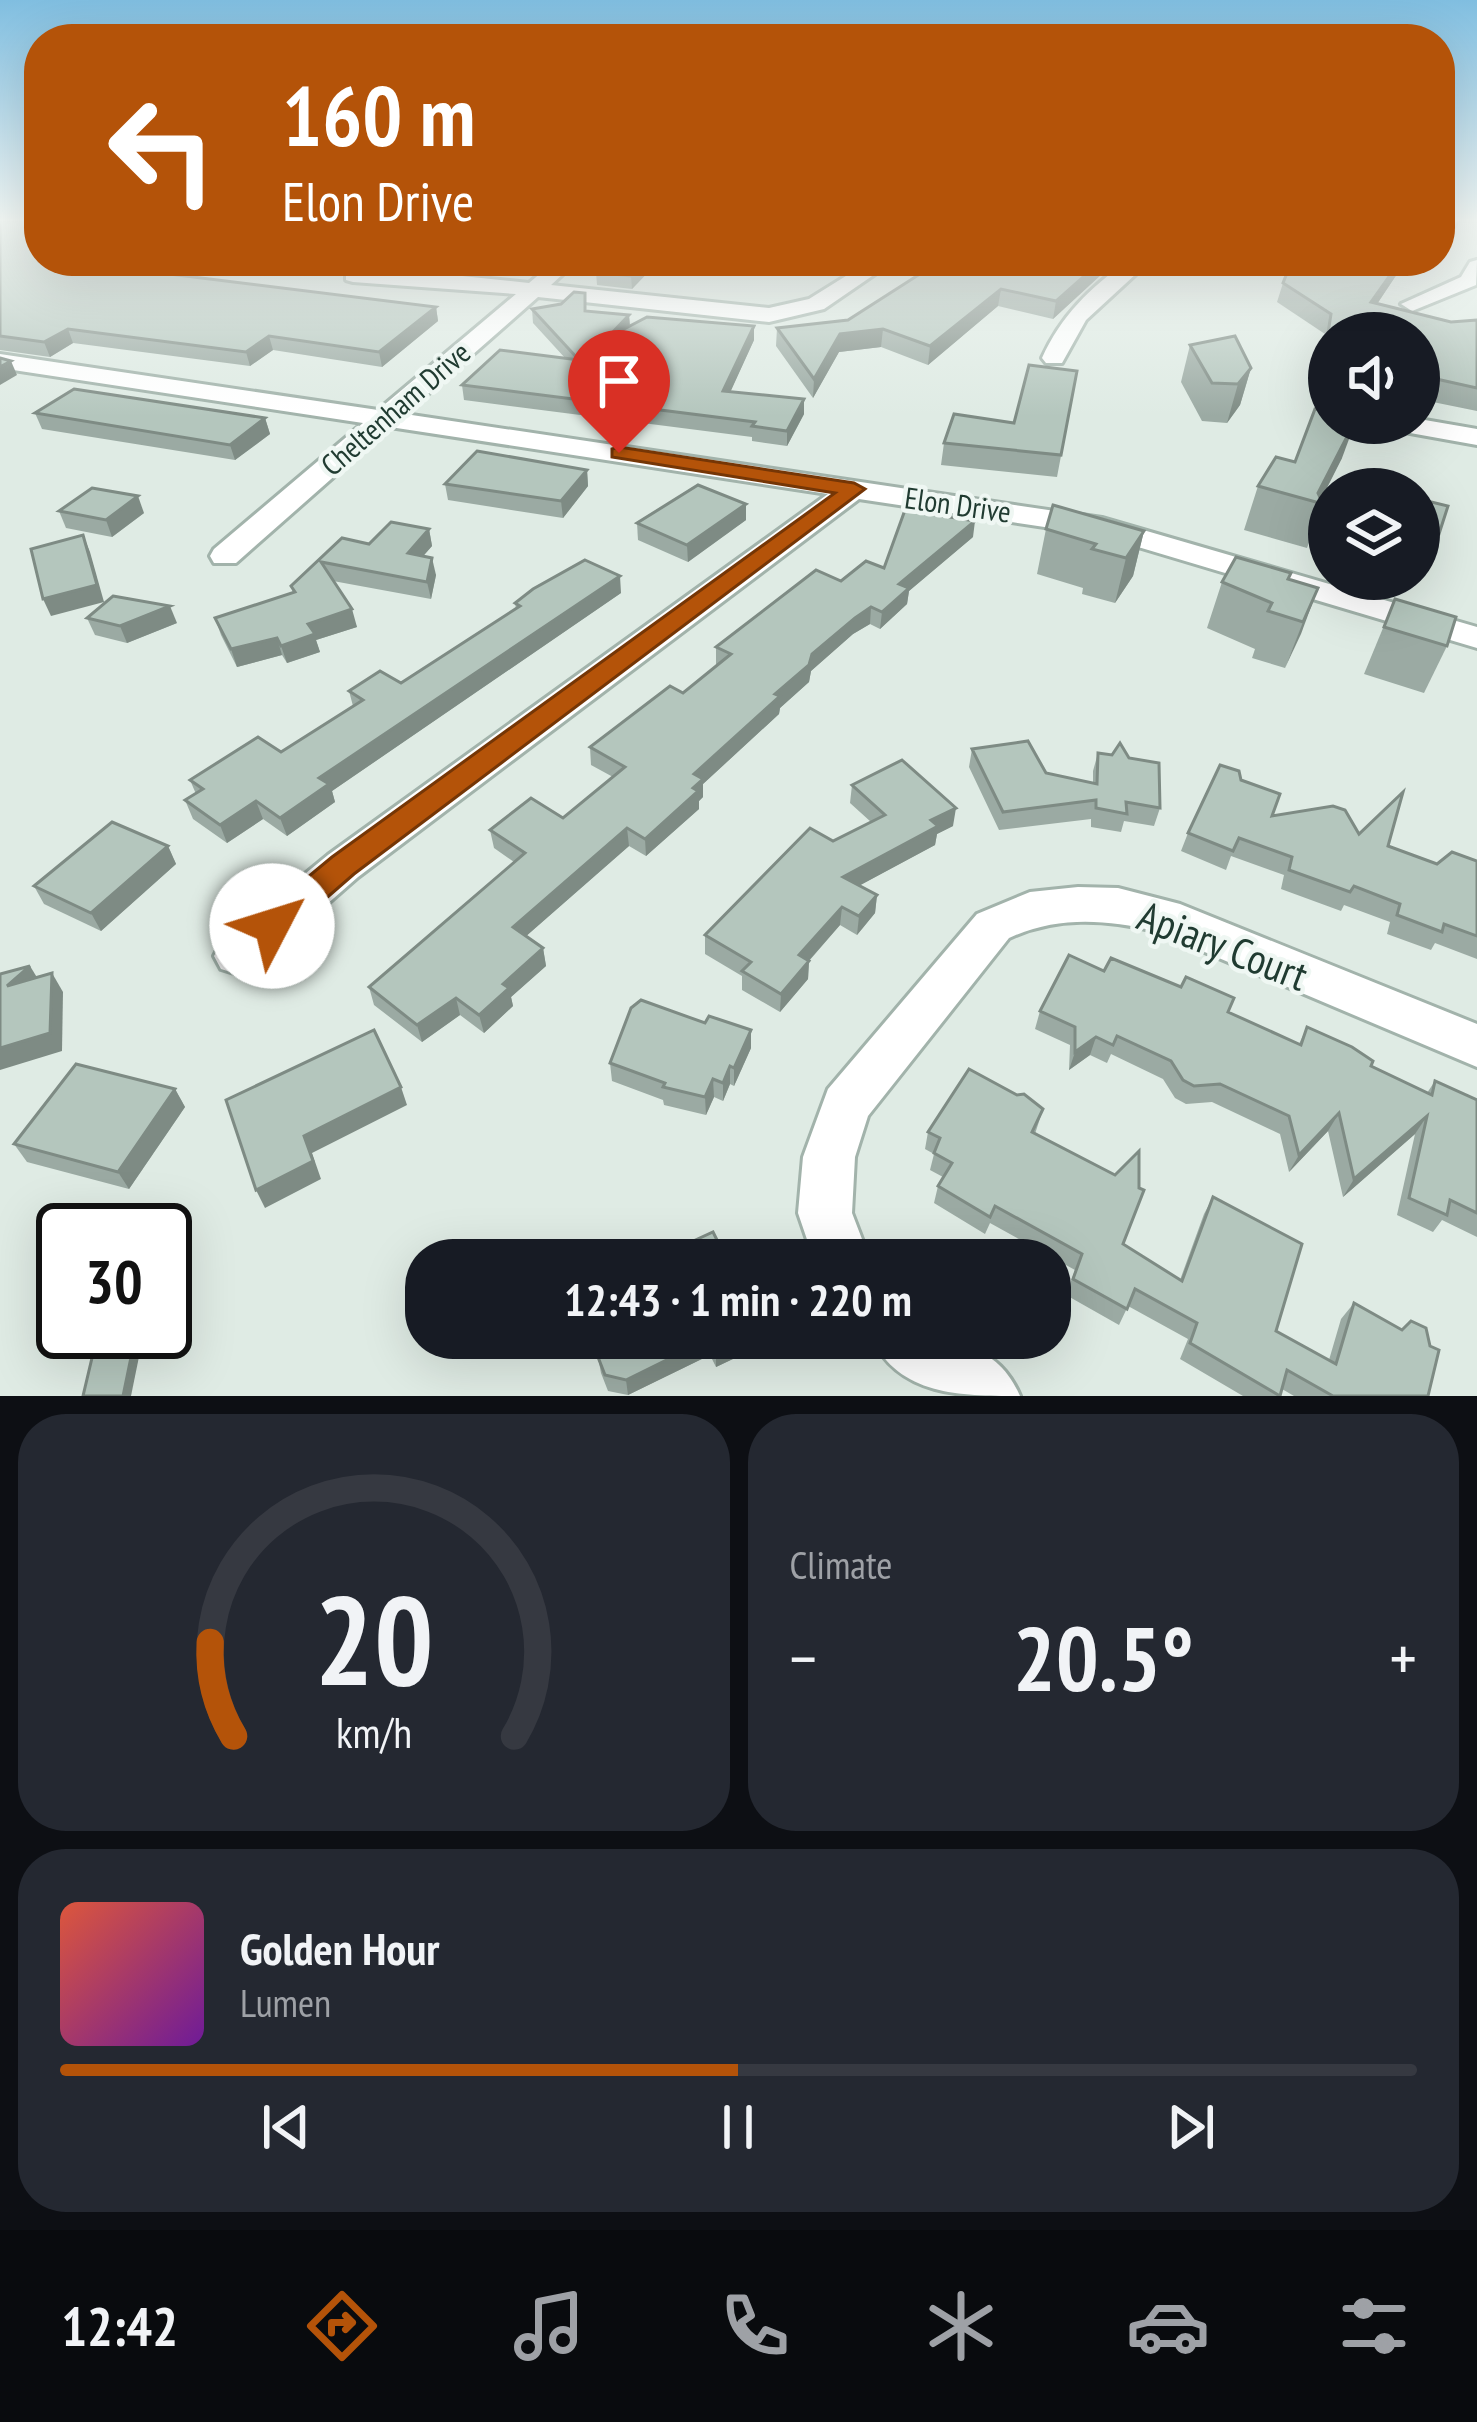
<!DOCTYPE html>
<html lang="en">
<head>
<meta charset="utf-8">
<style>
	:root { --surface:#171b24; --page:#242831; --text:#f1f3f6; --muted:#9ea1a6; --line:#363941; --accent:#b45309 }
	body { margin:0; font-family:"PT Sans Narrow",sans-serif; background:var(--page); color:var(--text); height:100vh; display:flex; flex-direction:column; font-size:45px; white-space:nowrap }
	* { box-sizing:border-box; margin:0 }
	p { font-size:39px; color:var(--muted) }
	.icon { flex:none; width:66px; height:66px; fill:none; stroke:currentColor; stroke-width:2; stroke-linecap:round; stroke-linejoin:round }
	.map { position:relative; height:1396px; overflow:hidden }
	.panel { display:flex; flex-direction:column; gap:18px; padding:18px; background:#0d0f14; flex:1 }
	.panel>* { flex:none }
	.banner { position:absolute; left:24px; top:24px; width:1431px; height:252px; border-radius:48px; box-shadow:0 12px 48px #0002; background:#b45309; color:#fff; overflow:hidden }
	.fabs { position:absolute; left:1308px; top:312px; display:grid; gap:24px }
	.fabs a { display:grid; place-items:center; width:132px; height:132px; border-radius:50%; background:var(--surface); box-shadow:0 12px 48px #0002; font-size:60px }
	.speed { position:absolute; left:36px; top:1203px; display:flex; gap:24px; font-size:60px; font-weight:700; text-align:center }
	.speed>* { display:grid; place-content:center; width:156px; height:156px; border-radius:50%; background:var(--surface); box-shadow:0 12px 48px #0002; line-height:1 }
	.speed .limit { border:6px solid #111; border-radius:18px; background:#fff; color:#111 }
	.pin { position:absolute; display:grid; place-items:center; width:102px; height:102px; color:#fff; margin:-123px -51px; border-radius:50% 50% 50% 0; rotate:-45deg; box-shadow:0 0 12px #0007 }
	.pin .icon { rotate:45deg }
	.me { position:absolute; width:132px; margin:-66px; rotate:50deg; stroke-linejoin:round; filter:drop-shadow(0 0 9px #0008) }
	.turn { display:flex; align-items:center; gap:42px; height:252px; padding:0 60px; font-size:54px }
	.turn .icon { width:156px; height:156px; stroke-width:2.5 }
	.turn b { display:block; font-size:84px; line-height:102px }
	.big { font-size:90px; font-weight:800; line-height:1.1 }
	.panel .card { flex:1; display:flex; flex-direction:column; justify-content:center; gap:18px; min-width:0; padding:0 42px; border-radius:48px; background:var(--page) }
	.panel .dial { align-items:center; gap:0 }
	.dial svg { height:312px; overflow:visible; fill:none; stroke:var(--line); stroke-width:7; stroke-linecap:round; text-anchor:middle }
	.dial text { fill:var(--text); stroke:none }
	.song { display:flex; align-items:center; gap:36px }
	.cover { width:144px; height:144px; border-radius:18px; background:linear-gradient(135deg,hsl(10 70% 55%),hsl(280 70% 35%)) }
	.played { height:12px; border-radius:6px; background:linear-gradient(90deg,var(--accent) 50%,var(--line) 50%) }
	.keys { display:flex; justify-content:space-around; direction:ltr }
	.heat { display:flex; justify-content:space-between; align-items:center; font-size:66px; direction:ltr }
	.panel .tiles { flex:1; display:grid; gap:18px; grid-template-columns:1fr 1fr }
	.card:last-child { grid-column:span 2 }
	.trip { position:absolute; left:405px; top:1239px; width:666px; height:120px; border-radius:48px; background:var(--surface); box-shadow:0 12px 48px #0002; font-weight:800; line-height:120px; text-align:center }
	.menu { display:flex; height:192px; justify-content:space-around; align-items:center; background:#090b0e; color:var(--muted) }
	.menu .icon { width:84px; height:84px }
	.menu .current { color:var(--accent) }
	.menu b { font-size:54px; color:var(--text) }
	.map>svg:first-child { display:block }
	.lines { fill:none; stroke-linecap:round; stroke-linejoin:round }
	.minor-casing { stroke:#a2b3ab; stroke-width:6 }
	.minor { fill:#fff; fill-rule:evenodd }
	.wall { fill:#9baaa3 }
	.shaded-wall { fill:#7e8b84 }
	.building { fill:#b4c6bd; stroke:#7e8b84; stroke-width:3 }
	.route { fill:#b45309; stroke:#753606; stroke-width:3 }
	.labels { text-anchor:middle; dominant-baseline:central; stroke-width:9; stroke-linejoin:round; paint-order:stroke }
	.far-street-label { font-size:30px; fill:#203b31; stroke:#eff7f3 }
	.near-street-label { font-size:42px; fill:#203b31; stroke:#eff7f3 }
</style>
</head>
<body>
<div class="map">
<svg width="1477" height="1396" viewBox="0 0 1477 1396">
	<rect width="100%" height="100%" fill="#dfebe4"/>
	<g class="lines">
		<!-- minor casing -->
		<g class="minor-casing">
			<g id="minor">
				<polygon points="1477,260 1476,285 1412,311 1401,304 1461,277 1470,262"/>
				<polygon points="555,261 577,261 551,285 769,308 809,299 870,261 894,261 824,309 769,322 538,297 405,414 1102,518 1477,627 1477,648 1098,535 859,499 358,877 253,969 237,974 221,969 214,956 221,943 328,855 828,494 390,427 236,563 214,563 210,556 214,549 363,423 0,368 0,354 378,410 516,294 353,282 346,280 346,272 414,271 529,283"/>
				<path d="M1127 261H1150L1086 320 1062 363H1046L1042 358C1061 316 1090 288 1127 261Z"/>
				<polygon points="1419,419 1477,429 1477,445 1399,431 1386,423 1419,423"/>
				<path d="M1078 887 1118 888 1180 904 1477 1024V1067L1155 931C1105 919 1056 916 1009 938L868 1116 855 1157 852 1213 870 1260H814L798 1213 803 1157 828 1089 977 914 1030 892Z"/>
				<path d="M872 1338C930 1338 994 1333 1020 1396 962 1396 899 1396 872 1338Z"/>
			</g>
		</g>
		<!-- minor -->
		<use href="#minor" class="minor"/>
	</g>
	<!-- wall -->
	<g class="wall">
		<polygon points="0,221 39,261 114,261 105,266 436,307 438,321 382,367 273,350 250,366 73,343 50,357 0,350"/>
		<polygon points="1440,221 1460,221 1444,250 1440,248"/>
		<polygon points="470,261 523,261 516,266"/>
		<polygon points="949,265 1104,272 1053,319 998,306 928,365 881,347 839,352 813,398 776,346 777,328 848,320"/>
		<polygon points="1403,265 1377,304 1451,322 1477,320 1477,411 1423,400 1425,395 1419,394 1419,333 1329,333 1329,380 1313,378 1322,353 1325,334 1277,302 1283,283"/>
		<polygon points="653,267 632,289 597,285 596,272"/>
		<polygon points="561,304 586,311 629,315 630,326 754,340 730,392 804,414 787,446 752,441 752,437 464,400 462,385 565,358 533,323 532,309"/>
		<polygon points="1235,336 1251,368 1240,405 1227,423 1202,421 1181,382 1190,345"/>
		<polygon points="1077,371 1057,477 941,465 944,443 1014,423"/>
		<polygon points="35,413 265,418 270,434 235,460 42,429"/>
		<polygon points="1342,458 1321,500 1323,504 1307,548 1244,530 1258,486 1295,462"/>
		<polygon points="587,470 588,486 563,518 448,500 445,484"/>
		<polygon points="1419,499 1439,534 1419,578"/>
		<polygon points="746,504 746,520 688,562 638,540 637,523"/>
		<polygon points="59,511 144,513 112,537 66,528"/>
		<polygon points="429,529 432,546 423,556 436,575 431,599 333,581 357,627 316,640 320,652 287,663 282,655 237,667 221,635 215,618 293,593 291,586 342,538 369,544"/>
		<polygon points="1046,529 1144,531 1133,576 1115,603 1082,594 1083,588 1037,574"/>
		<polygon points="973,537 909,591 907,604 880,629 870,624 853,634 811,671 809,682 780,708 779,714 703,784 703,797 699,801 699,809 646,856 629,846 526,936 543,948 546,966 511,997 513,1006 484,1033 460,1015 422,1042 374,1005 369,987 514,862 494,848 490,830 563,818 613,777 591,765 590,747 683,693 718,665 716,664 716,647 841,581 884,568"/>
		<polygon points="1289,579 1318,588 1285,668 1252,658 1255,649 1207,628 1222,582"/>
		<polygon points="621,593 332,791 335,802 287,836 263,819 227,843 193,819 185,800 196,794 190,780 281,752 353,706 349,691 401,683 516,609 515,603"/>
		<polygon points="1395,599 1447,646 1424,693 1364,674"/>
		<polygon points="87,618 177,623 127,643 95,635"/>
		<polygon points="972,749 1046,773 1093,783 1093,771 1098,753 1160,808 1154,826 1124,821 1121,832 1091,827 1091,819 999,830 969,767"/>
		<polygon points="1241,780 1272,816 1359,834 1437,864 1477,861 1477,959 1435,943 1431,950 1387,934 1390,922 1344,905 1341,911 1281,889 1284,875 1231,856 1226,870 1181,851 1188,833"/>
		<polygon points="852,785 953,826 937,834 935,845 860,885 877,895 875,913 857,935 840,925 809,961 808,979 780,1012 742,990 742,976 705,954 705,935 833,841 871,822 850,803"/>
		<polygon points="168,846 176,864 101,931 44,904 34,886"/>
		<polygon points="1104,971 1228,1012 1299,1044 1307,1027 1371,1066 1427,1093 1435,1081 1477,1100 1477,1237 1442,1220 1433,1232 1397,1215 1415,1134 1343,1197 1328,1131 1289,1172 1280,1134 1212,1102 1186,1104 1175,1098 1163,1079 1111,1054 1107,1063 1090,1055 1069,1070 1070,1045 1035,1029 1040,1011"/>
		<polygon points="705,1023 751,1030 751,1048 734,1086 730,1084 723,1101 714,1097 706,1115 664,1105 663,1100 612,1081 610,1063"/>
		<polygon points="175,1089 185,1107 129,1189 27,1162 14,1144"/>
		<polygon points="1043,1109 1035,1134 1123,1244 1180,1280 1204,1214 1213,1197 1276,1331 1329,1360 1341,1319 1354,1303 1428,1396 1294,1396 1282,1389 1279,1396 1243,1396 1180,1359 1188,1339 1128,1306 1119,1325 1066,1295 1075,1270 990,1223 985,1234 934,1203 938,1186 943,1177 930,1170 934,1154 925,1149 928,1132"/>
		<polygon points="593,1338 771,1338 771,1341 716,1367 710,1355 628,1395 608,1391 601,1373 598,1357 601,1351"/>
	</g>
	<!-- shaded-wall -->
	<g class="shaded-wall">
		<polygon points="83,261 114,261 85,276 80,263"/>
		<polygon points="646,261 653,261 653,267 632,289 631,276"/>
		<polygon points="1101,261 1107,261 1104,272 1053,319 1056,301"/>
		<polygon points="1400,261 1404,261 1403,265 1365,322 1371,302"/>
		<polygon points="1001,289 998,306 928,365 930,346"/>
		<polygon points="436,307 438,321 382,367 379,352"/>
		<polygon points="629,315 630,329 607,338"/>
		<polygon points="754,326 754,340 724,406 723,391"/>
		<polygon points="68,329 73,343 50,357 44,342"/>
		<polygon points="883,329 881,347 839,352 813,398 814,379 840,334"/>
		<polygon points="269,336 273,350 250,366 246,352"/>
		<polygon points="11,361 17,375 0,385 0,367"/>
		<polygon points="1251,368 1240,405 1227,423 1238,384"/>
		<polygon points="804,399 804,414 787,446 787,431"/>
		<polygon points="265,418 270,434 235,460 230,445"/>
		<polygon points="1355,423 1342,458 1319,503 1318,493"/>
		<polygon points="587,470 588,486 563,518 561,501"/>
		<polygon points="138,496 144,513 112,537 106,520"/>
		<polygon points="746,504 746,520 688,562 687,545"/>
		<polygon points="975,521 973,537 909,591 907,604 880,629 882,612 899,584"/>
		<polygon points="429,529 432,546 411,570 408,553"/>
		<polygon points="1144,531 1133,576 1115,603 1126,558"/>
		<polygon points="83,535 90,552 104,602 51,616 43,599"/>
		<polygon points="432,558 436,575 431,599 427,582"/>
		<polygon points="620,576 621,593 332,791 335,802 287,836 280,818 319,778"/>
		<polygon points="1318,588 1301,634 1285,668 1303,622"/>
		<polygon points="170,606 177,623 127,643 120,626"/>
		<polygon points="871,607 870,624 853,634 811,671 809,682 780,708 779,714 703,784 703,797 699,801 699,809 646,856 645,839 694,774 775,694 812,654 855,618"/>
		<polygon points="352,609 357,627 316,640 320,652 287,663 281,646 308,624"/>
		<polygon points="277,638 282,655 237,667 231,649"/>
		<polygon points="256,801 263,819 227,843 220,825"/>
		<polygon points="956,808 953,826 937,834 935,845 842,895 843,877 931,820"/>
		<polygon points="627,828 629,846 516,945 513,927"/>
		<polygon points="168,846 176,864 101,931 91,913"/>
		<polygon points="877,895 875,913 857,935 859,916"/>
		<polygon points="842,907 840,925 798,973 799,955"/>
		<polygon points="543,948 546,966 511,997 513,1006 484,1033 479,1015 503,984"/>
		<polygon points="809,961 808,979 780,1012 781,994"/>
		<polygon points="30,966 41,984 7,986"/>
		<polygon points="52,973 63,992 62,1051 0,1070 0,1048"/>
		<polygon points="456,998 460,1015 422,1042 417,1025"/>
		<polygon points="751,1030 751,1048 734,1086 734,1068"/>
		<polygon points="1096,1037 1090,1055 1069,1070 1075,1052"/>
		<polygon points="730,1066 730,1084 723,1101 723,1083"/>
		<polygon points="713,1079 714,1097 706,1115 705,1097"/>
		<polygon points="401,1087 407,1105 312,1153 321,1179 265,1208 256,1190 304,1136"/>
		<polygon points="175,1089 185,1107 129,1189 118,1172"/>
		<polygon points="1339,1113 1328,1131 1289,1172 1299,1155"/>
		<polygon points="1427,1116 1415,1134 1343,1197 1354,1179"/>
		<polygon points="136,1333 142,1342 131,1396 123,1396"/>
		<polygon points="744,1338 771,1338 771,1341 716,1367 716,1352"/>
		<polygon points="709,1339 710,1355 628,1395 626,1380"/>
	</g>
	<!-- building -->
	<g class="building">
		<polygon points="0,221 39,221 39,261 83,261 80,263 436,307 379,352 269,336 246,352 68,329 44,342 0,336"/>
		<polygon points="1440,221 1458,221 1449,237 1440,232"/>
		<polygon points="607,261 646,261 631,276 596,272"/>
		<polygon points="955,261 1101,261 1056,301 1001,289 930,346 883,329 840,334 814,379 777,328 848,320 937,263 949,265"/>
		<polygon points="1292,261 1400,261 1371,302 1451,322 1477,320 1477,388 1432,378 1433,374 1419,372 1419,333 1329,333 1329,358 1319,357 1326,346 1331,314 1283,283"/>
		<polygon points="574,292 585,293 585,311 629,315 607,338 647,317 754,326 723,391 804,399 787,431 752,426 755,422 462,385 500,350 579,360 532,309 561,304"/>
		<polygon points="1235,336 1251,368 1238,384 1212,383 1190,345"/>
		<polygon points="0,358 11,361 0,367"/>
		<polygon points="1029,365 1077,371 1061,455 944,443 954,414 1014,423"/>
		<polygon points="74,389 265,418 230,445 35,413"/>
		<polygon points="1315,409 1329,411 1329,423 1354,423 1318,493 1323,504 1258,486 1276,457 1295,462"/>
		<polygon points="477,451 587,470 561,501 445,484"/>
		<polygon points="698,485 746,504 687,545 637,523"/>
		<polygon points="92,488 138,496 106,520 59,511"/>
		<polygon points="1419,499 1448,506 1439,534 1419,529"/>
		<polygon points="1053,505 1144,531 1126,558 1092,549 1096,544 1046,529"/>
		<polygon points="905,510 975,521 899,584 909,588 882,612 871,607 855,618 812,654 809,665 775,694 780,696 694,774 703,779 693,788 698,791 645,839 627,828 513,927 543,948 503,984 509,988 479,1015 456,998 417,1025 369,987 525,853 490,830 531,798 563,818 625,767 590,747 670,686 683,693 731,654 716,647 816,570 841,581 866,561 884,568"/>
		<polygon points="391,522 429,529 408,553 432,558 427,582 321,562 352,609 308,624 315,634 281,646 277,638 231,649 215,618 295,592 291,586 342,538 369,544"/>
		<polygon points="83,535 97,585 43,599 31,549"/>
		<polygon points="1236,557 1291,573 1288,579 1318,588 1303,622 1268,611 1272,603 1222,582"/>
		<polygon points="585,560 620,576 319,778 329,784 280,818 256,801 220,825 185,800 203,789 190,780 258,737 281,752 363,700 349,691 380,671 401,683 520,606 515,603 533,589"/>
		<polygon points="113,596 170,606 120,626 87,618"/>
		<polygon points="1395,599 1456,617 1447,646 1384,627"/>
		<polygon points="1028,741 1046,773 1097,784 1098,753 1112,755 1120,743 1129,758 1159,763 1160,808 1126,802 1127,814 1096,808 1096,800 1003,812 972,749"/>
		<polygon points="902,760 956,808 931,820 938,826 843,877 877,895 859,916 842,907 799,955 809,961 781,994 742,971 751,962 705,935 810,828 833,841 885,815 852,785"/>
		<polygon points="1220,765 1239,771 1241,780 1280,794 1272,816 1333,806 1345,810 1359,834 1403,792 1388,846 1437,864 1452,852 1477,861 1477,936 1444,924 1442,932 1397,915 1400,904 1354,886 1350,892 1289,870 1292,857 1239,838 1233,851 1188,833"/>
		<polygon points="112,822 168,846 91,913 34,886"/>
		<polygon points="1069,955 1104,971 1111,958 1181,987 1186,977 1234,998 1228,1012 1301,1045 1307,1027 1352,1047 1373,1061 1371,1066 1432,1095 1435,1081 1477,1100 1477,1213 1450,1200 1447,1215 1409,1198 1427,1116 1354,1179 1339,1113 1299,1155 1289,1116 1220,1084 1194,1086 1183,1080 1171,1061 1117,1036 1113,1045 1096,1037 1075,1052 1075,1027 1040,1011"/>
		<polygon points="30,966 7,986 52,973 50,1033 0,1048 0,974"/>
		<polygon points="641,1000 705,1023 709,1016 751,1030 734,1068 730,1066 723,1083 713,1079 705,1097 663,1087 665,1083 610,1063 631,1008"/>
		<polygon points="374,1030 401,1087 304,1136 313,1161 256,1190 226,1100"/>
		<polygon points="76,1064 175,1089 118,1172 14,1144"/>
		<polygon points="969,1069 1017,1095 1024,1094 1043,1109 1032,1132 1115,1175 1139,1151 1139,1188 1144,1190 1123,1244 1182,1281 1213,1197 1302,1244 1276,1331 1336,1364 1354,1303 1402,1330 1411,1321 1426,1328 1430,1346 1439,1350 1428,1396 1333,1396 1287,1370 1280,1396 1190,1343 1197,1323 1135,1289 1127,1309 1073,1279 1082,1254 995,1206 990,1217 938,1186 952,1163 934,1153 940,1138 928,1132"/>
		<polygon points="713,1232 723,1252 733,1248 740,1260 652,1260"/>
		<polygon points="136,1333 123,1396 83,1396 96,1341"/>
		<polygon points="599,1338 744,1338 716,1352 709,1339 626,1380 605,1375 598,1357 604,1345"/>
	</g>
	<!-- sky -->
	<linearGradient id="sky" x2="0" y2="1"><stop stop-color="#80bee0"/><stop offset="0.53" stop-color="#f1f6f3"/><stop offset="1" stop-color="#f1f6f3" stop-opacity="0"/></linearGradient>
	<rect width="1477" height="416" fill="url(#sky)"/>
	<!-- route -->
	<polygon class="route" points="619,447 854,483 865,489 354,874 284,935 272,939 261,935 256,926 261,916 332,857 835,493 612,457 612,449"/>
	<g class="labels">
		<!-- far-street labels -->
		<g class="far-street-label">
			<text transform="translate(395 408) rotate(-41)">Cheltenham Drive</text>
			<text transform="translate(958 504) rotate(8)">Elon Drive</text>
		</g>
		<!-- near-street labels -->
		<g class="near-street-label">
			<text transform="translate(1223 945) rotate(21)">Apiary Court</text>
		</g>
	</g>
</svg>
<div class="fabs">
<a><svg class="icon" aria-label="sound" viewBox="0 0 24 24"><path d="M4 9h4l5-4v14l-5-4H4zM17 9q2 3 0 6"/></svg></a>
<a><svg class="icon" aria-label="layers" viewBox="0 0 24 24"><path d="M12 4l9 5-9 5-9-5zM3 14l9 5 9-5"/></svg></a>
</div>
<div class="speed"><div class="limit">30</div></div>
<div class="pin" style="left:619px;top:453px;background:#d93025"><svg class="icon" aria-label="arrive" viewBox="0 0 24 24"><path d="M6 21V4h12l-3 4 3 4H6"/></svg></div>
<svg class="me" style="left:272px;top:926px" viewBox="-20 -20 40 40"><circle r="19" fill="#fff"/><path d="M0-13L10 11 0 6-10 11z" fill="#b45309"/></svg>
<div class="trip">12:43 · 1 min · 220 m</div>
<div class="banner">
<div class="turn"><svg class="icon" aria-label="left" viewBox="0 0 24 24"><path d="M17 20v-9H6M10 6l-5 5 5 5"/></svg><div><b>160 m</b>Elon Drive</div></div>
</div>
</div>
<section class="panel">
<div class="tiles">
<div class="card dial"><svg viewBox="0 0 100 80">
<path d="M14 69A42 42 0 1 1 86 69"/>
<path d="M14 69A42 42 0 0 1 8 45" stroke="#b45309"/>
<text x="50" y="56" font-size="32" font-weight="700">20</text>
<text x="50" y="72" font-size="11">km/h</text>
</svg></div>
<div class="card"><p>Climate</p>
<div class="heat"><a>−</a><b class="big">20.5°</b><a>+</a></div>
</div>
<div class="card">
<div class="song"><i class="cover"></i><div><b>Golden Hour</b><p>Lumen</p></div></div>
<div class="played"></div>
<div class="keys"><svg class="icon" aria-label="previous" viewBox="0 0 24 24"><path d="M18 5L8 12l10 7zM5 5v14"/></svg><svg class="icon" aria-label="pause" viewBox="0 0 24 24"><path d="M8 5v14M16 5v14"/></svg><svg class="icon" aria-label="next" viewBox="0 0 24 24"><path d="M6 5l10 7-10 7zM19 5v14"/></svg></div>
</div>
</div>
</section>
<nav class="menu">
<b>12:42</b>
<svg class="icon current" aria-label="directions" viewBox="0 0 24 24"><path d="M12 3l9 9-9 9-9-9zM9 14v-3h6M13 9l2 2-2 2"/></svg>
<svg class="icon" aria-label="music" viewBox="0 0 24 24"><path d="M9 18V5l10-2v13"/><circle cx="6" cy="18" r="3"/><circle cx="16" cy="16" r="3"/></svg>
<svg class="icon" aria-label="phone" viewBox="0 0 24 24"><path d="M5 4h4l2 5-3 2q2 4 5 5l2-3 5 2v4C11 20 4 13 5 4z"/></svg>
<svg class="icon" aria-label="climate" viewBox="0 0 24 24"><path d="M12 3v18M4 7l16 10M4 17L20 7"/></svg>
<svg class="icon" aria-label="car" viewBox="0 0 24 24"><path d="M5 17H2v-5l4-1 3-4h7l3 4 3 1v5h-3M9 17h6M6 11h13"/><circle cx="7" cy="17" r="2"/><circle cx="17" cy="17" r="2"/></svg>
<svg class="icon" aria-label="filters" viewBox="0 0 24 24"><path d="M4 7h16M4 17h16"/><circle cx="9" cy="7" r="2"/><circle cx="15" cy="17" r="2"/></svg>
</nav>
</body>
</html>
